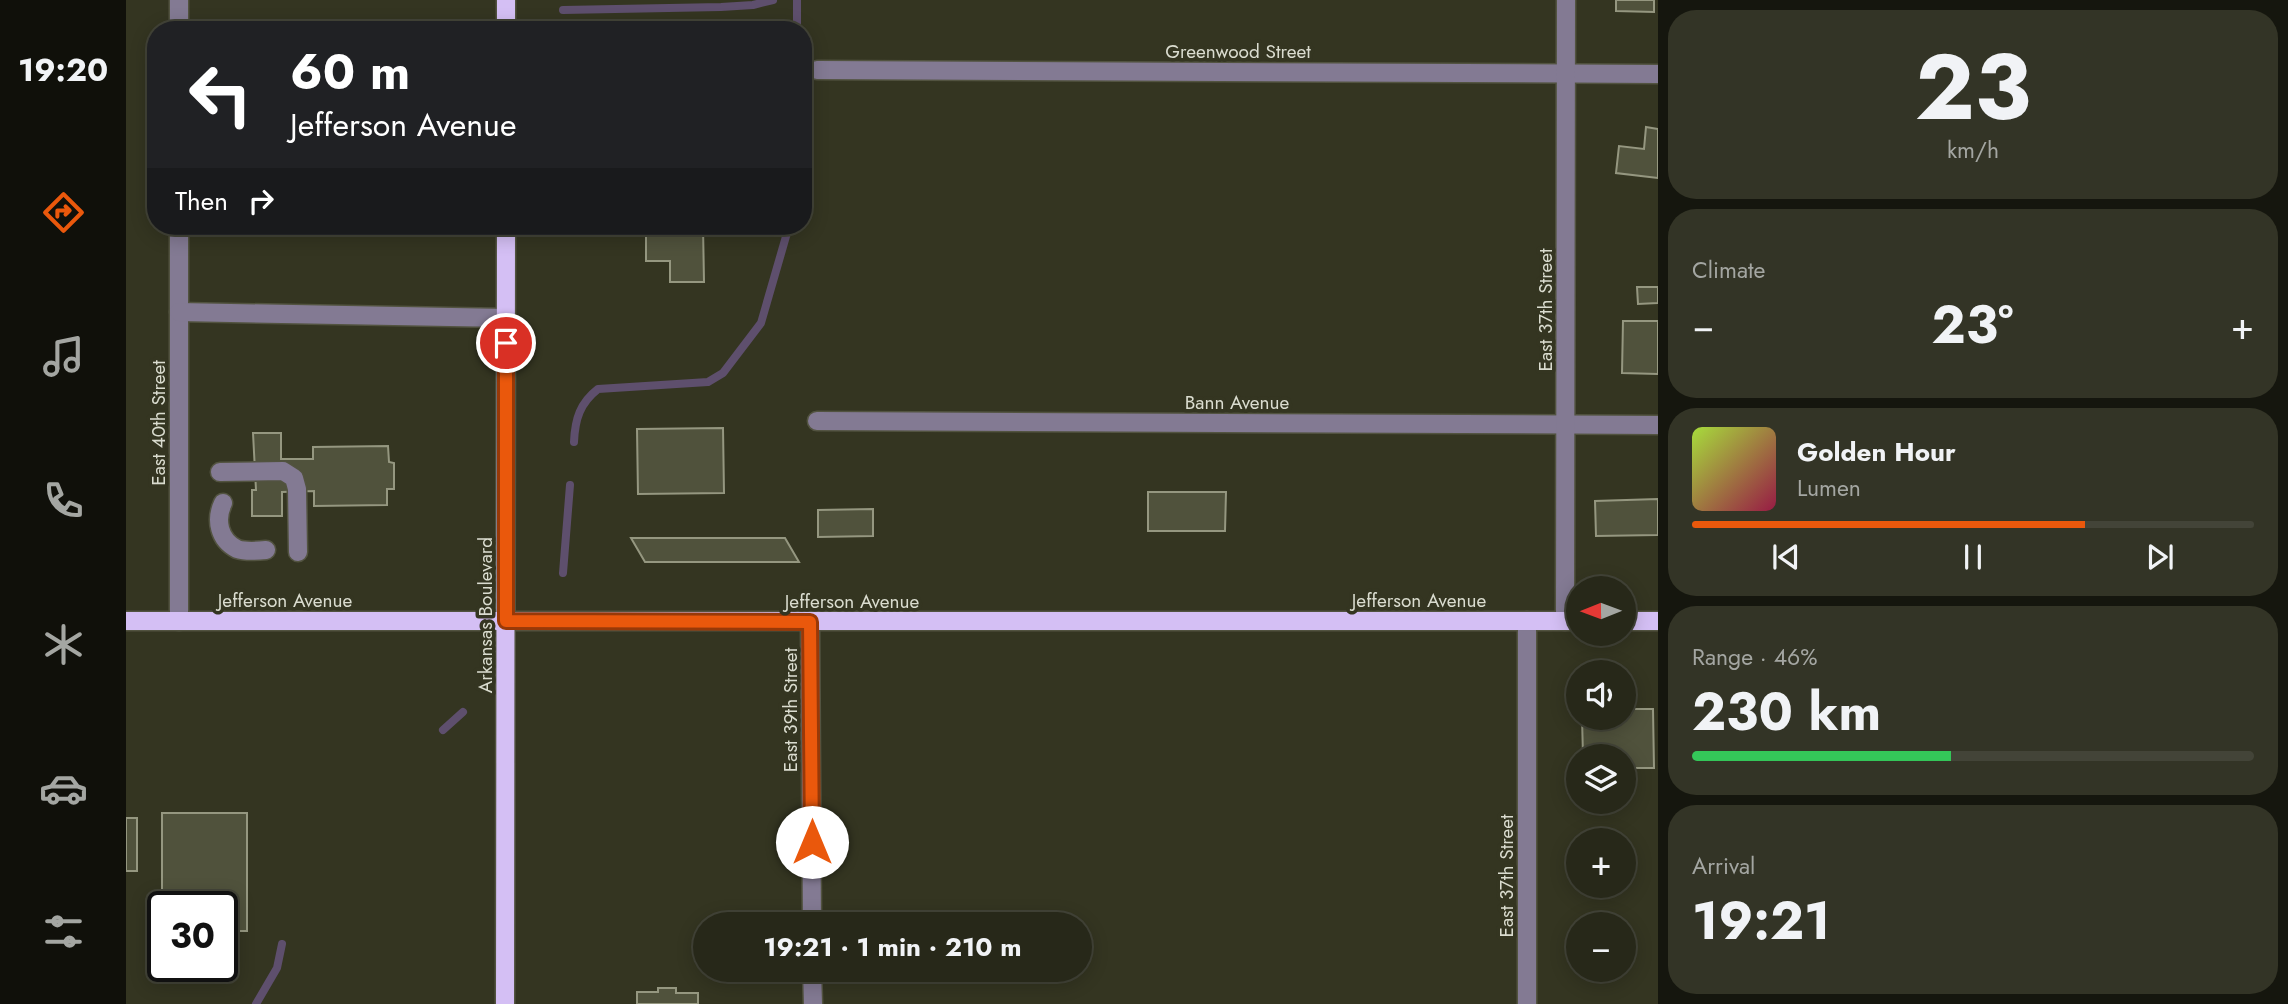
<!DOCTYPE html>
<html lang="en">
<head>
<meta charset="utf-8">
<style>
	:root { --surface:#272819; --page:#333426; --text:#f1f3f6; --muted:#a4a6a2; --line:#434438; --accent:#ea580c }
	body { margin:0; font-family:Jost,sans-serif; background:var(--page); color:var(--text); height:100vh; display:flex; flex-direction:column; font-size:26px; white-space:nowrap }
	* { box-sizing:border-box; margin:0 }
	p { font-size:23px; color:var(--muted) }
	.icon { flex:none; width:38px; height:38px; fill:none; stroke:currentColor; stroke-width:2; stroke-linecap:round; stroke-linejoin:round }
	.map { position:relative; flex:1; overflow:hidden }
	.drawer { display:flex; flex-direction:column; gap:10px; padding:10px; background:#15160e; width:630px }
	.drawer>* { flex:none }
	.top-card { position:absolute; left:21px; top:21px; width:665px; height:214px; border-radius:28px; box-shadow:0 4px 18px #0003,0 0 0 2px var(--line); background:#202124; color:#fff; overflow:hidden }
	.needle { width:46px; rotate:269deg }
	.buttons { position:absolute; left:1440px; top:576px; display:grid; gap:14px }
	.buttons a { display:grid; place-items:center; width:70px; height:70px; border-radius:50%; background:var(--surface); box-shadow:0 4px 18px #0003,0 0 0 2px var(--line); font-size:35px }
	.speed { position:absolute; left:21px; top:891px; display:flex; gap:14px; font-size:35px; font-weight:700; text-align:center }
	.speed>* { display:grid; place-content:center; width:91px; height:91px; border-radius:50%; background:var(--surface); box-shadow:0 4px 18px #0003,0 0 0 2px var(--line); line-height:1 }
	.speed .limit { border:4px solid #111; border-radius:10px; background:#fff; color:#111 }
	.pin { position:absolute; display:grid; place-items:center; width:60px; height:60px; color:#fff; margin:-30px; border:4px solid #fff; border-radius:50%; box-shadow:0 2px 7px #0007 }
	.me { position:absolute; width:77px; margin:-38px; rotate:0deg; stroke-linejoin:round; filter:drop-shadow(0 0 5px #0008) }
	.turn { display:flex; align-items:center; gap:24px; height:147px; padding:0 28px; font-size:32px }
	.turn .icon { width:91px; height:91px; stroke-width:2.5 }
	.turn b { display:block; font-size:49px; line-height:60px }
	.then { display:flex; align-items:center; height:66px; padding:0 28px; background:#0003; gap:14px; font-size:26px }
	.big { font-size:52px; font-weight:700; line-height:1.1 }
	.drawer .tile { flex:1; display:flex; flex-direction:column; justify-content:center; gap:10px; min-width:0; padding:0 24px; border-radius:28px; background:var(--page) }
	.drawer .dial { align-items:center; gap:0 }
	.dial b { font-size:91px; line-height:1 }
	.song { display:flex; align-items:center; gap:21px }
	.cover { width:84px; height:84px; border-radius:10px; background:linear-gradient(135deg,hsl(80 70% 55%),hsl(340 70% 35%)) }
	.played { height:7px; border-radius:4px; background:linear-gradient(90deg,var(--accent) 70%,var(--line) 70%) }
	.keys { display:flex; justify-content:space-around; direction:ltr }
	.heat { display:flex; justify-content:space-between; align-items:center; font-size:38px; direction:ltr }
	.charge { height:10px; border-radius:5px; background:linear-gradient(90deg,#34c759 46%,var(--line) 0) }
	.trip { position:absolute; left:567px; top:912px; width:399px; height:70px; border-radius:35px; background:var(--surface); box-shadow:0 4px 18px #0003,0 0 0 2px var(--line); font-weight:700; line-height:70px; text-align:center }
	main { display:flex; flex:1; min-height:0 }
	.tab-bar { display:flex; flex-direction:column; width:126px; justify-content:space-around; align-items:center; background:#10100a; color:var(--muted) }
	.tab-bar .icon { width:49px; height:49px }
	.tab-bar .on { color:var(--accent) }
	.tab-bar b { font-size:32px; color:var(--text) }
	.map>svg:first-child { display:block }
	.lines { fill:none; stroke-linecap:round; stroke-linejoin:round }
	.stream { stroke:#5e4f6d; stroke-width:8 }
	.building { fill:#50523c; stroke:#959780; stroke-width:2 }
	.minor-casing { stroke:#525340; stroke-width:21 }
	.major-casing { stroke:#525340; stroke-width:21 }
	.minor { stroke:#837a93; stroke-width:18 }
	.major { stroke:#d4bff4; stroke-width:18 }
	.route-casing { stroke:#983908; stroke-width:18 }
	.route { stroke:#ea580c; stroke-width:12 }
	.labels { text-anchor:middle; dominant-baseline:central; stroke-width:7; stroke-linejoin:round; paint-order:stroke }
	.street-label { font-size:19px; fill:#dadccf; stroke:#343521 }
</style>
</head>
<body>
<main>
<nav class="tab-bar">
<b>19:20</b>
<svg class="icon on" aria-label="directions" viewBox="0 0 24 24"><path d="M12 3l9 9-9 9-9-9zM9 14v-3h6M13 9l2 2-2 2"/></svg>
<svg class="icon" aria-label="music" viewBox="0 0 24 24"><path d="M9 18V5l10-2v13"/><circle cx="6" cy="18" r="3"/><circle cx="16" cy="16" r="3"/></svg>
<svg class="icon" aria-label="phone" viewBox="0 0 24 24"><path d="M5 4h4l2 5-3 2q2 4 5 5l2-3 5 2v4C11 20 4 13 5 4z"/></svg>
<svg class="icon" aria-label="climate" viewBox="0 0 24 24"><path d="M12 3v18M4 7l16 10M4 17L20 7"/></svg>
<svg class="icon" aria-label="car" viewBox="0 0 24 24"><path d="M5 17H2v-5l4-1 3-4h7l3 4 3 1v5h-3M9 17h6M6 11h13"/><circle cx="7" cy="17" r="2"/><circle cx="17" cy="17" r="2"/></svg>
<svg class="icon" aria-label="filters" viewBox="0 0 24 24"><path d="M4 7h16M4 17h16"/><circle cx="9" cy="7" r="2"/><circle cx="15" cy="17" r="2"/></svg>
</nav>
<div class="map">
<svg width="1532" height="1004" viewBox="0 0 1532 1004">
	<rect width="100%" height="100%" fill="#343521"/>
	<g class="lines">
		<!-- stream -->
		<g class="stream">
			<polyline points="437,10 595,7 627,5 647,0"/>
			<polyline points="671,30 671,0"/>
			<path d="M448 442C449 419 454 403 472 389L582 382 597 373 635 323 663 226"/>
			<polyline points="437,573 444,485"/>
			<polyline points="317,730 337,712"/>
			<polyline points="130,1004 151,968 156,944"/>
		</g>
	</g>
	<!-- building -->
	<g class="building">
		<polygon points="1490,0 1528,0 1528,12 1490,11"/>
		<polygon points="1520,127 1532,129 1532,178 1490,173 1493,146 1518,149"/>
		<polygon points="544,226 577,226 578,282 544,282 544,261 520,261 520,228 544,228"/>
		<polygon points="1511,287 1532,287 1532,303 1512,304"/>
		<polygon points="1497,321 1532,321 1532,374 1496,373"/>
		<polygon points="597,428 598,493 512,494 511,429"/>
		<polygon points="127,433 155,433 155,459 187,459 187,447 262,446 263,462 268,463 268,489 261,489 261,505 188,506 188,491 156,492 156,516 126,516 126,490 130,490"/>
		<polygon points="1022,492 1100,492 1099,531 1022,531"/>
		<polygon points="1532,499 1532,535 1470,536 1469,501"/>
		<polygon points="747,509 747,536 692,537 692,510"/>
		<polygon points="505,538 659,538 673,562 519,562"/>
		<polygon points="1498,709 1527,709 1528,768 1498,768 1498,756 1457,756 1456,718 1498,718"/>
		<polygon points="36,813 121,813 121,931 96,931 96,906 37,906 36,931"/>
		<rect x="0" y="818" width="11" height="53"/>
		<polygon points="532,988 550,988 550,993 572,993 572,1004 511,1004 511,992 532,992"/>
	</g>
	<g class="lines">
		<!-- minor casing -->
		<g class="minor-casing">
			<g id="minor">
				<polyline points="53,30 53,0"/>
				<polyline points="691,70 1532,74"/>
				<polyline points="53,226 53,621"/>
				<polyline points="53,312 380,318"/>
				<polyline points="691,421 1532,425"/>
				<polyline points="94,472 157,471 168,478 171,489 172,552"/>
				<path d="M97 503C89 520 93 540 111 549 120 552 131 551 140 550"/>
				<polyline points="1401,621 1401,1004"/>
				<polyline points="1439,621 1440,0"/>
				<polyline points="684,622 686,924"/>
				<polyline points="686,970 687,1004"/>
			</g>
		</g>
		<!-- major casing -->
		<g class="major-casing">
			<g id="major">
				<polyline points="380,30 380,0"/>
				<polyline points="0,621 1452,621"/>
				<polyline points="1498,621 1532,621"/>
				<polyline points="379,1004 380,226"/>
			</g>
		</g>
		<!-- minor -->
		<use href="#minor" class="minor"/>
		<!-- major -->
		<use href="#major" class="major"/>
	</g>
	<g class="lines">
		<!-- route casing -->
		<g class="route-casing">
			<polyline id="route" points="380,343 380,621 684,622 686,842"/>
		</g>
		<!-- route -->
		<use href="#route" class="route"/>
	</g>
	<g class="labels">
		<!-- street labels -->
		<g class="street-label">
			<text x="1112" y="51">Greenwood Street</text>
			<text transform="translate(1419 310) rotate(-90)">East 37th Street</text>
			<text x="1111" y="402">Bann Avenue</text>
			<text transform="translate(32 423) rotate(-90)">East 40th Street</text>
			<text x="159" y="600">Jefferson Avenue</text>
			<text x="1293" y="600">Jefferson Avenue</text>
			<text x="726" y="601">Jefferson Avenue</text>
			<text transform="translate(359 615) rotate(-90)">Arkansas Boulevard</text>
			<text transform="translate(664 710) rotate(-90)">East 39th Street</text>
			<text transform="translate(1380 876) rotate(-90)">East 37th Street</text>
		</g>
	</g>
</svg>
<div class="buttons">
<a><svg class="needle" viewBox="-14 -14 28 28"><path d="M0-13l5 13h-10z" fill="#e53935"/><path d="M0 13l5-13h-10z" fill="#a4a6a2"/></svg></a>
<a><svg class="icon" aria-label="sound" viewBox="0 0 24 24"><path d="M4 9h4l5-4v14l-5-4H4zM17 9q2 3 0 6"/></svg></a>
<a><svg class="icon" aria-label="layers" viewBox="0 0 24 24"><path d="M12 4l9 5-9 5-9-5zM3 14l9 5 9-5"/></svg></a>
<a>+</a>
<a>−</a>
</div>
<div class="speed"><div class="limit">30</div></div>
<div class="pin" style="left:380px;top:343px;background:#d93025"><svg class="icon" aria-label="arrive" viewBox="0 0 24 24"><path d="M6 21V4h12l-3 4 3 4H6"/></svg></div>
<svg class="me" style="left:686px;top:842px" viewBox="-20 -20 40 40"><circle r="19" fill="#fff"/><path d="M0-13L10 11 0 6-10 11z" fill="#ea580c"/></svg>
<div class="trip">19:21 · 1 min · 210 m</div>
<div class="top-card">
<div class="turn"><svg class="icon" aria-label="left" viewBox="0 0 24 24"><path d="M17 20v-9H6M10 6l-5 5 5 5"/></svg><div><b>60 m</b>Jefferson Avenue</div></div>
<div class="then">Then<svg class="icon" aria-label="right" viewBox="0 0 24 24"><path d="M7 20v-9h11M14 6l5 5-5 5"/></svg></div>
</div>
</div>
<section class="drawer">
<div class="tile dial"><b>23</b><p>km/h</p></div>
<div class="tile"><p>Climate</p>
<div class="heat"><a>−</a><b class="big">23°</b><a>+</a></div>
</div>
<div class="tile">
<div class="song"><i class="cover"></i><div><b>Golden Hour</b><p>Lumen</p></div></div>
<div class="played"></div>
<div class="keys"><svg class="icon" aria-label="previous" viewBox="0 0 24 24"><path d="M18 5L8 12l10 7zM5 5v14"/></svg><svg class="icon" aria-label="pause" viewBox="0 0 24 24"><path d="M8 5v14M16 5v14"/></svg><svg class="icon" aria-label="next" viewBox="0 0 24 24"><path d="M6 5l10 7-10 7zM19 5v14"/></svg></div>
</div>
<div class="tile"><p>Range · 46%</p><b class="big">230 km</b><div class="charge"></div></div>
<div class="tile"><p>Arrival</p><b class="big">19:21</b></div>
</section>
</main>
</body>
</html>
